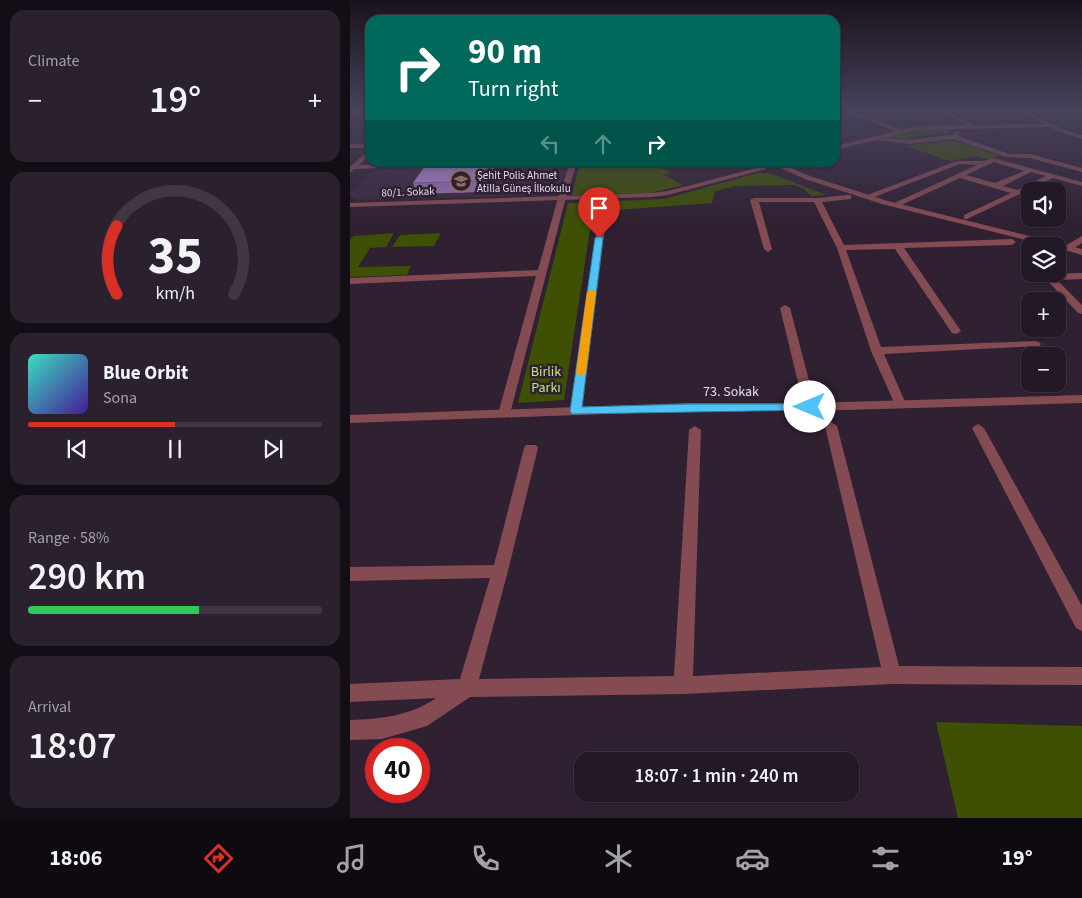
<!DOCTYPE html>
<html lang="en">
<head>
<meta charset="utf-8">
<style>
	:root { --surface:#231826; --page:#2b212e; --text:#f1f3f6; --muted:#a3a0a7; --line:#403743; --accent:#d93025 }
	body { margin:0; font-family:"Source Sans 3",sans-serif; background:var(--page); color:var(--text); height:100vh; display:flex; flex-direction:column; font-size:19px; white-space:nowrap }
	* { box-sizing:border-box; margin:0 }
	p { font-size:16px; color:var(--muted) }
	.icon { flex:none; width:28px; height:28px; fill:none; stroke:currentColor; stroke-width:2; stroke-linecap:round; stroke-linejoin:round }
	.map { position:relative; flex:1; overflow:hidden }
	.side { display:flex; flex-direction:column; gap:10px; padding:10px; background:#130d15; width:350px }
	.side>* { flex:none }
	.guide { position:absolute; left:15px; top:15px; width:475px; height:152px; border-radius:15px; box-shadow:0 1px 4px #0004,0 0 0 1px var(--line); background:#00695c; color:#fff; overflow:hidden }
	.fabs { position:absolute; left:671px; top:182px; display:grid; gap:10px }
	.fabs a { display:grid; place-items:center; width:45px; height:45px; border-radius:10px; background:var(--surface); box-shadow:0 1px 4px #0004,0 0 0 1px var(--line); font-size:25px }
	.speed { position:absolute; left:15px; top:738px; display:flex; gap:10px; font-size:25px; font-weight:700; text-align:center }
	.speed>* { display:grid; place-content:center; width:65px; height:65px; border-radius:50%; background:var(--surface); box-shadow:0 1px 4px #0004,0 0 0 1px var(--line); line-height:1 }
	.speed .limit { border:8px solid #d22; background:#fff; color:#111 }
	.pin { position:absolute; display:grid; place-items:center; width:42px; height:42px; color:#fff; margin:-51px -21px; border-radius:50% 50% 50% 0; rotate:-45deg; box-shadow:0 0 5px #0007 }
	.pin .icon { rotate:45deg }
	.me { position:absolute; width:55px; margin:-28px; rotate:270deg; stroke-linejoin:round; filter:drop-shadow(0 0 4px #0008) }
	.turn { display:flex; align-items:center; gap:18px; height:105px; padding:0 20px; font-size:22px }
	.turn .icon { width:65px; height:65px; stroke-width:2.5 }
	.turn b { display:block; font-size:35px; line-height:42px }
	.lanes { display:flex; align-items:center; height:48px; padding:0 20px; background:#0003; justify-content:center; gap:25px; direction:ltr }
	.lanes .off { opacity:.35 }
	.big { font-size:38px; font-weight:600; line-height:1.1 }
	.side .card { flex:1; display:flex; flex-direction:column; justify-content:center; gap:8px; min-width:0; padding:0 18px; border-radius:15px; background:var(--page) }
	.side .dial { align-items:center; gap:0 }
	.dial svg { height:130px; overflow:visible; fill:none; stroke:var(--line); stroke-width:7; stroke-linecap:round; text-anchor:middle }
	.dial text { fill:var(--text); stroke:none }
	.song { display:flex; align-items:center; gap:15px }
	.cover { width:60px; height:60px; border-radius:8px; background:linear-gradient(135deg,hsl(170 70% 55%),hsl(260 70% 35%)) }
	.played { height:5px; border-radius:2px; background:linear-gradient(90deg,var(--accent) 50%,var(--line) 50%) }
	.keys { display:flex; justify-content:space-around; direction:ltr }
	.heat { display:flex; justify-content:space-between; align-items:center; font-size:28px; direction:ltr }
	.charge { height:8px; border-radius:4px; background:linear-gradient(90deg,#34c759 58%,var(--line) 0) }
	.trip { position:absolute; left:224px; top:752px; width:285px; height:50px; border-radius:15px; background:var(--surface); box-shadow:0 1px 4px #0004,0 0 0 1px var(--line); font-weight:600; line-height:50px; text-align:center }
	.dock { display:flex; height:80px; justify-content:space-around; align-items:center; background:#0e0a0f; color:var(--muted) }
	.dock .icon { width:35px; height:35px }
	.dock .selected { color:var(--accent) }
	.dock b { font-size:22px; color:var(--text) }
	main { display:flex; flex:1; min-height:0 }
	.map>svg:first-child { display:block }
	.built { fill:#3b273f }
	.green { fill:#3d5004 }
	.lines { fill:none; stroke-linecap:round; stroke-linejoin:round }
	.minor { fill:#854b52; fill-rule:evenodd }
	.tertiary { fill:#854b52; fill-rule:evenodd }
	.wall { fill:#9a76b7 }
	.shaded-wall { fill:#7d6095 }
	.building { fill:#b389d5; stroke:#7d6095 }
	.route { fill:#4fc3f7; stroke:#337fa1 }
	.slow { fill:#f59e0b }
	.labels { text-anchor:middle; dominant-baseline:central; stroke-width:5; stroke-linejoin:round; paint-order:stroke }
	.far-poi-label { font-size:11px; fill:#e4dae6; stroke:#2f2032; text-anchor:start }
	.far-street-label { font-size:11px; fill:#e4dae6; stroke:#2f2032 }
	.park-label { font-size:14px; fill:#c1e675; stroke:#2f2032 }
	.street-label { font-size:14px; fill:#e4dae6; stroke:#2f2032 }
</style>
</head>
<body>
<main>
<section class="side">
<div class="card"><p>Climate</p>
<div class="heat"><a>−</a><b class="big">19°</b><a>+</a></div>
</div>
<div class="card dial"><svg viewBox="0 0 100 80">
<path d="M14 69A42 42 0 1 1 86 69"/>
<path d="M14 69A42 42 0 0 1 14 27" stroke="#d93025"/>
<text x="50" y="56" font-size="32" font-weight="700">35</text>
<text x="50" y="72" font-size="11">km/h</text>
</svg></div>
<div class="card">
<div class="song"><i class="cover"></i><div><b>Blue Orbit</b><p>Sona</p></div></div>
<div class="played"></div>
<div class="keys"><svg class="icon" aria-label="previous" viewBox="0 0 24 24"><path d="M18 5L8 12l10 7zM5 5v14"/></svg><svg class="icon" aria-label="pause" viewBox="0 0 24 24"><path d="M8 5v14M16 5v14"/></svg><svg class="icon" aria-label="next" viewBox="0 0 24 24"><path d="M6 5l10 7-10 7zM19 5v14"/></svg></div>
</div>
<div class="card"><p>Range · 58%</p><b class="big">290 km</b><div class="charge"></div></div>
<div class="card"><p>Arrival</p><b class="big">18:07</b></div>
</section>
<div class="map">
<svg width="732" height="818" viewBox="0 0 732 818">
	<rect width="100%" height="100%" fill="#2f2032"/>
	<!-- built -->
	<polygon class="built" points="218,163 206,195 6,200 0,196 0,193 24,169"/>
	<!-- green -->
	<g class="green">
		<polygon points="601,129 596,135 590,133 557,138 559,140 533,137 566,130"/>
		<polygon points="602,140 650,156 637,159 625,156 600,161 556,146"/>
		<polygon points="230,163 302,163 300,164 321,172 313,175 333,185 300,193 222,195"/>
		<polygon points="408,173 419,173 476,195 461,196 454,189 444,185 385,186 365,191 362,203 265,210 266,201 314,199"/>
		<polygon points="218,203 244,203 214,400 168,403"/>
		<polygon points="44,233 36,247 20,248 8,267 61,266 57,275 0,277 0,240 4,236"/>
		<polygon points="91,233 84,246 42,247 50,235"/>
		<polygon points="586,722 732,726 732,818 608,818"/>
	</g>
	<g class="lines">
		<!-- minor -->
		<g class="minor">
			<polygon points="492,110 499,110 553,131 548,132"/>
			<polygon points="587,110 594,110 627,127 622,128"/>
			<polygon points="666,110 673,110 714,130 732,135 732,139 710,132"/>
			<polygon points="0,112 20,114 20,118 0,116"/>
			<polygon points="607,130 610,132 608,136 659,154 680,154 732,168 732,172 680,158 656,157 603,139 559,144 519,139 522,137 559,140 602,135"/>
			<rect x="0" y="144" width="20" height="4"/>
			<path d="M643 158 732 182V186L703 178 617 219H614V215L661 193 610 178 547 207 540 205 627 165 610 164 519 199 512 197 607 161H634ZM644 162 674 171 645 183 616 175ZM681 172 696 176 667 190 653 186Z"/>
			<polygon points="93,162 94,164 91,166 4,169 1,167 4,165"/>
			<polygon points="220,162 227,162 215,201 160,414 154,418 150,417 148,414 186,276 0,284 0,278 188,270 207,201"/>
			<polygon points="252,194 259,196 232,411 226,415 220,411"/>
			<polygon points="498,195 501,195 501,199 472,202 494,245 662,239 666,242 662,245 554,248 611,331 606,334 602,333 545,249 496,250 531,347 685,341 689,342 691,344 689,346 534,354 556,404 550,408 546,407 521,351 487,248 464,202 409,202 422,249 418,252 414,249 400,200 404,198 467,198"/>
			<polygon points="732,236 732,243 721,250 715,250 715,246"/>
			<polygon points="732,273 732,279 707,280 732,305 732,314 728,313 694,277 699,274"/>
			<polygon points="435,305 440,308 466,407 460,411 454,407 430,308"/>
			<path d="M481 422 487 426 549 666 732 667V685L542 684 333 694 120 697 77 726 32 739 0 740V720C31 719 60 716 86 698L0 702V684L110 679 140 578 0 581V567L144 565 174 448 176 445H186L188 448 158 571 129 679 324 676 339 430 345 426 351 430 343 676 531 667 475 426Z"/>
			<polygon points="628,424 634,428 732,606 732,631 726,628 622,428"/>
		</g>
		<!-- tertiary -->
		<g class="tertiary">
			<polygon points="700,124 702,127 567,130 485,150 485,146 567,126"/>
			<polygon points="20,149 20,155 0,173 0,167"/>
			<polygon points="417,162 427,162 460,176 538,201 732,249 732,255 708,248 708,246 700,246 532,204 455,179"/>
			<polygon points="414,166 416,167 416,169 318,195 302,197 0,207 0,203 302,193 318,191"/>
			<polygon points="732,395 732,403 460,411 339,411 0,423 0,415 339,403 460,403"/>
		</g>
	</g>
	<!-- wall -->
	<polygon class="wall" points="138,162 141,162 143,169 131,192 66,194 63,183"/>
	<!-- shaded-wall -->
	<polygon class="shaded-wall" points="138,162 141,162 143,169 131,192 128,181"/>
	<!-- building -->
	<polygon class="building" points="78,162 138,162 128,181 63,183"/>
	<!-- sky -->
	<linearGradient id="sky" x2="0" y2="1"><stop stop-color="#1a121c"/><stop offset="0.49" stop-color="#47425a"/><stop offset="1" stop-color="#47425a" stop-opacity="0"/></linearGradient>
	<rect width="732" height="224" fill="url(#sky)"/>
	<!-- route -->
	<polygon class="route" points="249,236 253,238 232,407 340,404 460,404 466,407 464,410 222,414 220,411 245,238"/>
	<!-- slow -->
	<polygon class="slow" points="242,289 246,292 236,373 231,376 226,373 237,292"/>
	<!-- icons -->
	<defs>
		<g id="school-ring" transform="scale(1.125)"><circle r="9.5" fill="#2f2032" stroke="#8d6e63" stroke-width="1.5"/><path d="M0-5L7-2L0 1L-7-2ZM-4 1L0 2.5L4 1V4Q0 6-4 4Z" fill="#8d6e63"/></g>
	</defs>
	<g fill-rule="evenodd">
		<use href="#school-ring" x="111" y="181"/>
	</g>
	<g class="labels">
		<!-- far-poi labels -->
		<g class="far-poi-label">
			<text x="127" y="175">Şehit Polis Ahmet<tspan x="127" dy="13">Atilla Güneş İlkokulu</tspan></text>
		</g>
		<!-- far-street labels -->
		<g class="far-street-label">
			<text transform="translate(58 192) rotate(-2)">80/1. Sokak</text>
		</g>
		<!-- park labels -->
		<g class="park-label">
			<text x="196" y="372">Birlik<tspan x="196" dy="16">Parkı</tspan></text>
		</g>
		<!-- street labels -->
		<g class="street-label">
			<text x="381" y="392">73. Sokak</text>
		</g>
	</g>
</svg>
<div class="fabs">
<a><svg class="icon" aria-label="sound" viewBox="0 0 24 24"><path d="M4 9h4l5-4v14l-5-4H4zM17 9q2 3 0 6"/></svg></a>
<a><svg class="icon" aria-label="layers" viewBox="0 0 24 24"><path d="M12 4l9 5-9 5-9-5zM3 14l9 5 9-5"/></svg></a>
<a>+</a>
<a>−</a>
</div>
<div class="speed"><div class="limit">40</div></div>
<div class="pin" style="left:249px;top:238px;background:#d93025"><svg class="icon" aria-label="arrive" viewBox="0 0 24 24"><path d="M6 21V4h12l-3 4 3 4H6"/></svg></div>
<svg class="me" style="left:460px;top:407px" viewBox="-20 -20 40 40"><circle r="19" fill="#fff"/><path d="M0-13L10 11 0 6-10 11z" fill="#4fc3f7"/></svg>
<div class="trip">18:07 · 1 min · 240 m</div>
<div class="guide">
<div class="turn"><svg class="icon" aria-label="right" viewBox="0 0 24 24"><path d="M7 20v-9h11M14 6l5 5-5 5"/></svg><div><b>90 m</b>Turn right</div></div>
<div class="lanes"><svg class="icon off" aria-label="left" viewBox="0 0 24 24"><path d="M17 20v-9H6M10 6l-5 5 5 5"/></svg><svg class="icon off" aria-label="ahead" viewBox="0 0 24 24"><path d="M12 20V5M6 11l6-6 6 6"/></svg><svg class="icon" aria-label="right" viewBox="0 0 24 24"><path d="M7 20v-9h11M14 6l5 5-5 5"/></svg></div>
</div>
</div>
</main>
<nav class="dock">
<b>18:06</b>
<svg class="icon selected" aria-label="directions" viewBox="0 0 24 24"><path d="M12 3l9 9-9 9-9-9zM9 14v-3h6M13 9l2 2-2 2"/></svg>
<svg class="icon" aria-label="music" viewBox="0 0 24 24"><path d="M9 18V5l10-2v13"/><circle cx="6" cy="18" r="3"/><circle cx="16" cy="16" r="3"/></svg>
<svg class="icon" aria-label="phone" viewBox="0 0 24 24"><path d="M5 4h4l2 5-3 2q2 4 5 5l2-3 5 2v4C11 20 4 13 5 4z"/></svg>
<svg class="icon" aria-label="climate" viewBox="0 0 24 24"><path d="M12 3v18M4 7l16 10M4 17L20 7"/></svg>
<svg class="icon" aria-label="car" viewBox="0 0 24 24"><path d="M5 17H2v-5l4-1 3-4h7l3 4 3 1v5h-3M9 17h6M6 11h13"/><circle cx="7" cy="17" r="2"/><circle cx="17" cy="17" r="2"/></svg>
<svg class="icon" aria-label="filters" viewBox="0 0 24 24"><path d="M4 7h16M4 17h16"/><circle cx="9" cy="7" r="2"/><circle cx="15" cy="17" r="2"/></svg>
<b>19°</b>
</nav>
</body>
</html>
